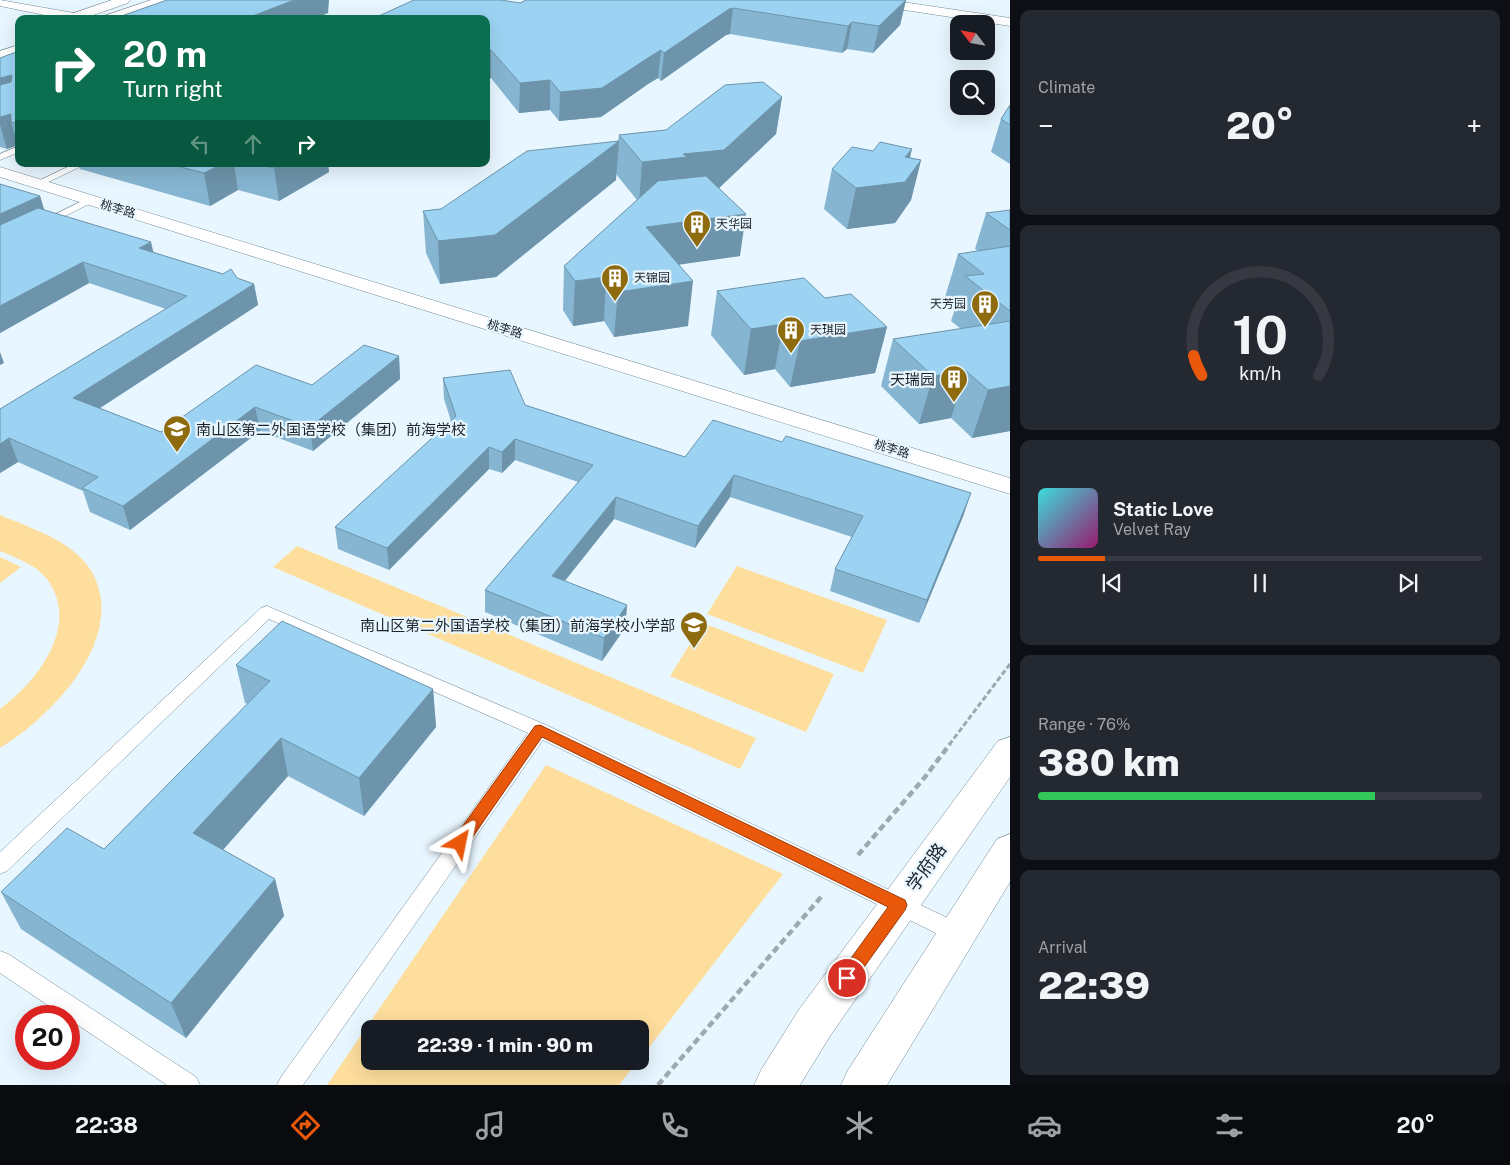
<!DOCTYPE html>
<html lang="en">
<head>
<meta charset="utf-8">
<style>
	:root { --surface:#171b24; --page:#242831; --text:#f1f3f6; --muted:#9ea1a6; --line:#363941; --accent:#ea580c }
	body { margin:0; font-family:"Public Sans","Noto Sans SC",sans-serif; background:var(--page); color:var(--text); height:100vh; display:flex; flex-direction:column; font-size:19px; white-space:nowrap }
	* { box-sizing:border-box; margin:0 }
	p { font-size:16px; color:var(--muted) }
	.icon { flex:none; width:28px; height:28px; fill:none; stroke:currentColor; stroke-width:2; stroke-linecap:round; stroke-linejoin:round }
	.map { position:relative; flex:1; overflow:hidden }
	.details { display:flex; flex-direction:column; gap:10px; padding:10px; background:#0d0f14; width:500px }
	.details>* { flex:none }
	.banner { position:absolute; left:15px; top:15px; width:475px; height:152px; border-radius:10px; box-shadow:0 5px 20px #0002; background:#0b6e4f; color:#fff; overflow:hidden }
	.needle { width:32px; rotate:301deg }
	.controls { position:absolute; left:950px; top:15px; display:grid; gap:10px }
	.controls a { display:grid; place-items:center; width:45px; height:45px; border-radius:10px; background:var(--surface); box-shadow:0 5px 20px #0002; font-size:25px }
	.speed { position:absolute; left:15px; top:1005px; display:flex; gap:10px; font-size:25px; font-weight:700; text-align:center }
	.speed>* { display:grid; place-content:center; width:65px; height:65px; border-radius:50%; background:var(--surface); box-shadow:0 5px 20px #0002; line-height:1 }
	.speed .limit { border:8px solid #d22; background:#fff; color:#111 }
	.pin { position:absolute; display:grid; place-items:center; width:42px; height:42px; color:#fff; margin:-21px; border:2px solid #fff; border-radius:50%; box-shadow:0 1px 5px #0007 }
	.me { position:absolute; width:55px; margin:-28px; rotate:35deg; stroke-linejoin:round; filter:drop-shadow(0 0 4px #0008) }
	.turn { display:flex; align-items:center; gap:18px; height:105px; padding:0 25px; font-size:22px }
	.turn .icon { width:65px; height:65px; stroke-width:2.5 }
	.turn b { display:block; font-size:35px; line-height:42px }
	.lanes { display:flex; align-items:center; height:48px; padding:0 25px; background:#0003; justify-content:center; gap:25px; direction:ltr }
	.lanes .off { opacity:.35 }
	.big { font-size:38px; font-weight:800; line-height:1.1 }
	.details .widget { flex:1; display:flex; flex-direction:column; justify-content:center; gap:8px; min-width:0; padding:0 18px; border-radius:10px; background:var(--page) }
	.details .dial { align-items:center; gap:0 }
	.dial svg { height:130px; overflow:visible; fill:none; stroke:var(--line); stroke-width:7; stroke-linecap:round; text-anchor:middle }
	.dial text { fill:var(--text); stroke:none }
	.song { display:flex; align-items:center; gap:15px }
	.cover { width:60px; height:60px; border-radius:8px; background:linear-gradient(135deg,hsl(180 70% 55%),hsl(320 70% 35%)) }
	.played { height:5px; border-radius:2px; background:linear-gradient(90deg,var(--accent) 15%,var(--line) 15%) }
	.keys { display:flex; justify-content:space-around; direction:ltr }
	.heat { display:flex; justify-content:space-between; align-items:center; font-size:28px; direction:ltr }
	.charge { height:8px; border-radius:4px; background:linear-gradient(90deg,#34c759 76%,var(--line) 0) }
	.trip { position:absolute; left:361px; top:1020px; width:288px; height:50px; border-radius:10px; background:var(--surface); box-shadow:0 5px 20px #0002; font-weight:800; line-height:50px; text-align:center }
	.tabs { display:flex; height:80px; justify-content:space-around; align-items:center; background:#090b0e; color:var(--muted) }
	.tabs .icon { width:35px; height:35px }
	.tabs .active { color:var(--accent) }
	.tabs b { font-size:22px; color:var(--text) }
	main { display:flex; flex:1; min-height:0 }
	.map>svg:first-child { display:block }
	.green { fill:#fede9d }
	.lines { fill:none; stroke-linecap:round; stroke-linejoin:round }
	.service-casing { stroke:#758a96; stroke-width:1 }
	.minor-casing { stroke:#758a96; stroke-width:1 }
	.tertiary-casing { stroke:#758a96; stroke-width:1 }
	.secondary-casing { stroke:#758a96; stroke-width:1 }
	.path-far1 { stroke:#9da9b1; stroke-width:3; stroke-dasharray:5.5 2.5; stroke-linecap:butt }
	.path { stroke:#9da9b1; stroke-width:4.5; stroke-dasharray:7 4; stroke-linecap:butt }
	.service { fill:#fff; fill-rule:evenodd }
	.minor { fill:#fff; fill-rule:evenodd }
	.tertiary { fill:#fff; fill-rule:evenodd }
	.secondary { fill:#fff; fill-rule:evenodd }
	.wall { fill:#86b5d1 }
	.shaded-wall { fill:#6d94aa }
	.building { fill:#9cd3f3; stroke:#6d94aa }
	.route { fill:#ea580c; stroke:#983908 }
	.labels { text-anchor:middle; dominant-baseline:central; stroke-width:4.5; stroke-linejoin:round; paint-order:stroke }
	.far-street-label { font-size:12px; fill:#1b2328; stroke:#e8f6ff }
	.far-poi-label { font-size:12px; fill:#1b2328; stroke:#e8f6ff; text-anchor:start }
	.poi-label { font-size:15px; fill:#1b2328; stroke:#e8f6ff; text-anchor:end }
	.near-street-label { font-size:18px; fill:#1b2328; stroke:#e8f6ff }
</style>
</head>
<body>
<main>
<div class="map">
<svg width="1010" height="1085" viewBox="0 0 1010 1085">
	<rect width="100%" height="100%" fill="#e8f6ff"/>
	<!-- green -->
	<g class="green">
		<path d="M0 515C30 528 71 540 90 569 131 635 53 716 0 748V709C38 681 82 624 46 578 35 564 16 558 0 551Z"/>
		<polygon points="297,546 756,738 740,769 273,567"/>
		<polygon points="0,557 21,567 0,583"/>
		<polygon points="737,566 887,620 863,673 707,614"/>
		<polygon points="703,623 834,674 806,732 670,676"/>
		<polygon points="546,765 783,874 640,1059 640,1029 370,1029 370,1061 638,1061 619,1085 327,1085"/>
	</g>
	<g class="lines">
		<!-- service casing -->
		<g class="service-casing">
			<g id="service">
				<polygon points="19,146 19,152 0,160 0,154"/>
				<polygon points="74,164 86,164 40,186 37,187 32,184"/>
				<polygon points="90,197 95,200 93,202 45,226 37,226 36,224"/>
				<polygon points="267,606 546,725 964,926 968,933 964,940 957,943 950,940 543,740 303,1085 277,1085 281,1077 528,733 269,619 7,871 0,874 0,852 261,608"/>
				<polygon points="0,951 8,954 196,1077 200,1085 167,1085 69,1019 69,1016 64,1016 0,973"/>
			</g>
		</g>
		<!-- minor casing -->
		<g class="minor-casing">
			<polygon id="minor" points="0,0 74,13 80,17 79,19 64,19 0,6"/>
		</g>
		<!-- tertiary casing -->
		<g class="tertiary-casing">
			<polygon id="tertiary" points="0,167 1010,478 1010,494 0,177"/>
		</g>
		<!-- secondary casing -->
		<g class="secondary-casing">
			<g id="secondary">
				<polygon points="112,0 130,0 128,3 82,19 63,19 65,16"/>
				<polygon points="151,0 168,0 166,3 121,19 102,19 104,16"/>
				<polygon points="859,0 889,0 1010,18 1010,26 865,4"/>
				<polygon points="19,45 19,54 0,60 0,51"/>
				<polygon points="1010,737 1010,777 830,1036 800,1085 754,1085 761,1070 800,1008 998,741"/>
				<polygon points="1010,834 1010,882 887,1085 841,1085 848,1070 997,839"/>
			</g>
		</g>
		<!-- path-far1 -->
		<polyline class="path-far1" points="949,745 1010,664"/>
		<!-- path -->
		<g class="path">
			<polyline points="858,855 925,777 950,744"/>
			<polyline points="658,1085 821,897"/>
		</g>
		<!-- service -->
		<use href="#service" class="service"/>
		<!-- minor -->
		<use href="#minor" class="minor"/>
		<!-- tertiary -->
		<use href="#tertiary" class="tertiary"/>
		<!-- secondary -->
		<use href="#secondary" class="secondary"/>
	</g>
	<!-- wall -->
	<g class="wall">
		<polygon points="906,0 900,25 873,53 847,49 842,53 730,34 726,35 661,81 658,78 648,84 601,117 559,121 550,110 519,113 491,78 486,80 486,19 520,3"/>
		<polygon points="19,51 19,147 18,145 7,149 0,147 0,58"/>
		<polygon points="782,97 776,134 719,188 740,256 679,264 688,326 614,337 604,321 573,326 563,310 564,266 637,200 616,174 616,180 496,277 440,284 426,253 423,211 441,209 618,141 619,135 666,130"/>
		<polygon points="1010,105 1010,164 991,152 1001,119"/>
		<polygon points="910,158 921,160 911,200 895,223 847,229 824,209 832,169"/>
		<polygon points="79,164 328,164 329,172 279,201 238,190 210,206 80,169"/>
		<polygon points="0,184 40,196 44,210 153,252 254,284 258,305 100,408 161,432 312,385 399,356 400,379 313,451 260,431 130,530 90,512 83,491 18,462 0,473 0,409 166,309 89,283 0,333"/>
		<polygon points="1010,210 1010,431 972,438 951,418 919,424 881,386 893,339 961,329 951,321 956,306 945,297 958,254 978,251 975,249 986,213"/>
		<polygon points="717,291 825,298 887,327 875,373 790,387 775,369 744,375 711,335"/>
		<polygon points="443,378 685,457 964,514 919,623 830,591 835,569 852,537 730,497 695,548 614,519 565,581 627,605 625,628 602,661 485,612 485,590 578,482 515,460 502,473 489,469 389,570 338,549 335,527 451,421 444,399"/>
		<polygon points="236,665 433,689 436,727 364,816 288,776 223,850 275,879 284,916 186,1038 21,929 1,892 104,849 248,704 245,703"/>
	</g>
	<!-- shaded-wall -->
	<g class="shaded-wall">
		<polygon points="294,0 329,0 328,13 314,19 245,19"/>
		<polygon points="906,0 900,25 873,53 879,26"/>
		<polygon points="733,8 730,34 726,35 661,81 664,53 729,9"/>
		<polygon points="852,22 847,49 842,53 848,26"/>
		<polygon points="491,50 491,78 486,80 486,52"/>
		<polygon points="661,50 658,78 648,84 601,117 559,121 560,92 651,56"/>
		<polygon points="12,75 19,99 0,109 0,78"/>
		<polygon points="550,80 550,110 519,113 520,83"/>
		<polygon points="782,97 776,134 718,189 639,202 642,162 683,154"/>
		<polygon points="11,114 11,122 18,145 7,149 0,125 0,117"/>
		<polygon points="619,141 616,180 496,277 440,284 438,241"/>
		<polygon points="912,149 904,183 921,160 911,200 895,223 847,229 856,188 905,157"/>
		<polygon points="222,164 234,164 238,190 210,206 204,173"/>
		<polygon points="282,164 328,164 329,172 279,201 274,168"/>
		<polygon points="40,196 46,216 0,238 0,214"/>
		<polygon points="746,214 740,256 642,270 646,227"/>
		<polygon points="151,242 156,263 139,248"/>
		<polygon points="83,262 89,283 0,333 0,306"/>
		<polygon points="606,277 604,321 573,326 575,281"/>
		<polygon points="693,281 688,326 614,337 618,292"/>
		<polygon points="254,284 258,305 80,421 73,398"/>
		<polygon points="783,324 775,369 744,375 751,329"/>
		<polygon points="887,327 875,373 790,387 800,341"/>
		<polygon points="0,352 4,363 0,365"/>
		<polygon points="399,356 400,379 313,451 310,427"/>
		<polygon points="966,371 951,418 919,424 933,376"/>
		<polygon points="1010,386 1010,431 972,438 988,390"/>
		<polygon points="255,407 260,431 130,530 123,506"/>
		<polygon points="9,438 18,462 0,473 0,444"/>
		<polygon points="515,439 515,460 502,473 502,452"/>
		<polygon points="489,447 489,469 389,570 387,548"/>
		<polygon points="734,475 730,497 695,548 698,526"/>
		<polygon points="971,493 964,514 919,623 927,600"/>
		<polygon points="616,497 614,519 551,598 552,576"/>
		<polygon points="627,605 625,628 602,661 604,638"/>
		<polygon points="433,689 436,727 364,816 359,778"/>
		<polygon points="281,738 288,776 205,870 193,833"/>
		<polygon points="275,879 284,916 186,1038 171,1003"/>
	</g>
	<!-- building -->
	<g class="building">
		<polygon points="167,0 294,0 245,19 113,19"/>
		<polygon points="414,0 501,0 520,3 526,0 906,0 879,26 852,22 848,26 733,8 729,9 664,53 661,50 651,56 602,88 560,92 550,80 520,83 491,50 486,52 486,19 372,19"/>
		<polygon points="19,51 19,124 11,122 11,114 0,117 0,85 11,82 12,75 0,78 0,58"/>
		<polygon points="763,82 782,97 724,150 683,154 687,157 642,162 619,135 666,130 725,85"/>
		<polygon points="1010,105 1010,125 1001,119"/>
		<polygon points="619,141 495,235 438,241 423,211 441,209 527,151"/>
		<polygon points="880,142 912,149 905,157 921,160 905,182 856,188 832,169 852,147 873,151"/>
		<polygon points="169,164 222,164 204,173"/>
		<polygon points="257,164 282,164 274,168"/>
		<polygon points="706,176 746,214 646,227 693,281 618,292 606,277 575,281 564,266 658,181"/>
		<polygon points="0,184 40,196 0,214"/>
		<polygon points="38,208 151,242 139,248 223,274 231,269 237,278 254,284 73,398 161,432 256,365 312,385 364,345 399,356 310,427 255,407 123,506 82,488 98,477 9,438 0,444 0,409 187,296 83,262 0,306 0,225"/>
		<polygon points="1010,210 1010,230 986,213"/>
		<polygon points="1010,246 1010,311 965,276 984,274 958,254"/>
		<polygon points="804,278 825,298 851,294 887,327 800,341 783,324 751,329 717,291"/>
		<polygon points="1010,321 1010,386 988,390 966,371 933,376 893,339"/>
		<polygon points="510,370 525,405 685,457 713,420 782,442 786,436 971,493 927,600 835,569 863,516 734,475 698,526 616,497 552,576 627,605 604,638 485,590 593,465 515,439 502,452 489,447 387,548 335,527 456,416 443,378"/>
		<polygon points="282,621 433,689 359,778 281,738 193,833 275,879 171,1003 1,892 67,828 104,849 270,681 236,665"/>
	</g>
	<!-- route -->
	<polygon class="route" points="540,725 905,900 907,905 905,910 852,984 847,986 841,984 838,978 841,972 888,907 542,737 465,848 460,849 454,848 452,843 454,838 535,726"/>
	<!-- icons -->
	<defs>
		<g id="building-pin" transform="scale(1.4375)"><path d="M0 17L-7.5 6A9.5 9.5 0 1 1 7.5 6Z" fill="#8e6b0e" stroke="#e8f6ff"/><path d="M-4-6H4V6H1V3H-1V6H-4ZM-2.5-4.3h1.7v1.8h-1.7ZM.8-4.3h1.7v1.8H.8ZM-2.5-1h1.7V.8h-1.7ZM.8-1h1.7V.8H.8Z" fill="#fff"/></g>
		<g id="school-pin" transform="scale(1.4375)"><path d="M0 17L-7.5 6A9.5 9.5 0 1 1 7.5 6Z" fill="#8e6b0e" stroke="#e8f6ff"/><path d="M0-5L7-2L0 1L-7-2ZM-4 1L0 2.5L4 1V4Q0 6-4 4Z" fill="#fff"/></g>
	</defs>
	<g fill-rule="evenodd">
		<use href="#building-pin" x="697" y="224"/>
		<use href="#building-pin" x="615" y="278"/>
		<use href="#building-pin" x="985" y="304"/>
		<use href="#building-pin" x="791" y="330"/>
		<use href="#building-pin" x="954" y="379"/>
		<use href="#school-pin" x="177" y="429"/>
		<use href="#school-pin" x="694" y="625"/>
	</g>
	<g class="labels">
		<!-- far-street labels -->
		<g class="far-street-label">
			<text transform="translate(118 209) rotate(17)">桃李路</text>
			<text transform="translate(505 329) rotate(17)">桃李路</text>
			<text transform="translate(892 449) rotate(17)">桃李路</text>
		</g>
		<!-- far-poi labels -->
		<g class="far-poi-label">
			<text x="716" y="224">天华园</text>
			<text x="634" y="278">天锦园</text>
			<text x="966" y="304" text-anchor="end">天芳园</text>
			<text x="810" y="330">天琪园</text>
		</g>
		<!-- poi labels -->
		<g class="poi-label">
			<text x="935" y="379">天瑞园</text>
			<text x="196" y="429" text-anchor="start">南山区第二外国语学校（集团）前海学校</text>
			<text x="675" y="625">南山区第二外国语学校（集团）前海学校小学部</text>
		</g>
		<!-- near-street labels -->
		<g class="near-street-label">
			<text transform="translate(926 867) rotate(-54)">学府路</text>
		</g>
	</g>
</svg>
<div class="controls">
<a><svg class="needle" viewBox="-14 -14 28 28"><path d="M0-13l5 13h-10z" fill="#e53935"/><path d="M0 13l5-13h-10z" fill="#9ea1a6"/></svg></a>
<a><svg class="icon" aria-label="search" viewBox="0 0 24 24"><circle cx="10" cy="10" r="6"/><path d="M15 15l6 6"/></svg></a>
</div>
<div class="speed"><div class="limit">20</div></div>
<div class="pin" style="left:847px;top:978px;background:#d93025"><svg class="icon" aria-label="arrive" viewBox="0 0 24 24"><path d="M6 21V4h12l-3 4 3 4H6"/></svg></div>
<svg class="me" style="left:460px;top:843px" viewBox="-20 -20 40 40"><path d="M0-17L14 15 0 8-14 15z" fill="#ea580c" stroke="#fff" stroke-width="4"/></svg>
<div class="trip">22:39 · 1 min · 90 m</div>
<div class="banner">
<div class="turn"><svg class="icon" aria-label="right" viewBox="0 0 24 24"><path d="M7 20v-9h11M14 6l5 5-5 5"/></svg><div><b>20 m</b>Turn right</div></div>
<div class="lanes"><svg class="icon off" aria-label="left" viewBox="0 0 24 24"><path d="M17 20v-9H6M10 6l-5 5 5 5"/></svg><svg class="icon off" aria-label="ahead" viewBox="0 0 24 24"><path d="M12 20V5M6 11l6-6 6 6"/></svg><svg class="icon" aria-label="right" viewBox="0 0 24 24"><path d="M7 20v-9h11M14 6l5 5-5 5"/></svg></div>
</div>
</div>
<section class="details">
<div class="widget"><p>Climate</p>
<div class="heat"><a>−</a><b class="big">20°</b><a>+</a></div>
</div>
<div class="widget dial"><svg viewBox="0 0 100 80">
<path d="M14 69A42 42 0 1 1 86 69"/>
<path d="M14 69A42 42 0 0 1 9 57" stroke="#ea580c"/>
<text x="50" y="56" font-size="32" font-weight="700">10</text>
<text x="50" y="72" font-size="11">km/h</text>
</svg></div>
<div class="widget">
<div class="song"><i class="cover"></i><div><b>Static Love</b><p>Velvet Ray</p></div></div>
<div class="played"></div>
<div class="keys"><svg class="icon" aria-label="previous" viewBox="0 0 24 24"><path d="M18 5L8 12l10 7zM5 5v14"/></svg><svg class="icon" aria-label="pause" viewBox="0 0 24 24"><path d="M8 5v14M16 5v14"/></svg><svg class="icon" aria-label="next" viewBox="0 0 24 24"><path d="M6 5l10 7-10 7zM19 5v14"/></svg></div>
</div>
<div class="widget"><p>Range · 76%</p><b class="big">380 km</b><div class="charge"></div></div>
<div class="widget"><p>Arrival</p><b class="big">22:39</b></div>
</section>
</main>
<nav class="tabs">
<b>22:38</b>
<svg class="icon active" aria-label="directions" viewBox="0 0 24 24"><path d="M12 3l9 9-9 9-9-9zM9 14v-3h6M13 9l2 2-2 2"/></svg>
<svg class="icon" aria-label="music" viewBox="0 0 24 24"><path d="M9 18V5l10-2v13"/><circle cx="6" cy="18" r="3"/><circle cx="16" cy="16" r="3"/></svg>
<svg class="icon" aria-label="phone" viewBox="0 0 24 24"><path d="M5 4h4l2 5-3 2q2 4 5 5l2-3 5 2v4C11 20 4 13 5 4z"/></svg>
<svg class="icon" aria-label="climate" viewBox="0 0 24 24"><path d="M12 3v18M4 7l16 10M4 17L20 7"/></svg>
<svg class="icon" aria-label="car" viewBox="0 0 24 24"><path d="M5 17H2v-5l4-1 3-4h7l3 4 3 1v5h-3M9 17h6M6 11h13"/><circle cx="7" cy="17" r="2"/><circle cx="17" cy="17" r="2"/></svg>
<svg class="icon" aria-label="filters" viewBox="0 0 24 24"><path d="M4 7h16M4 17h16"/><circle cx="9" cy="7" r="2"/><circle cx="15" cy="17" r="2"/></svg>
<b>20°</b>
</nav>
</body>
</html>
